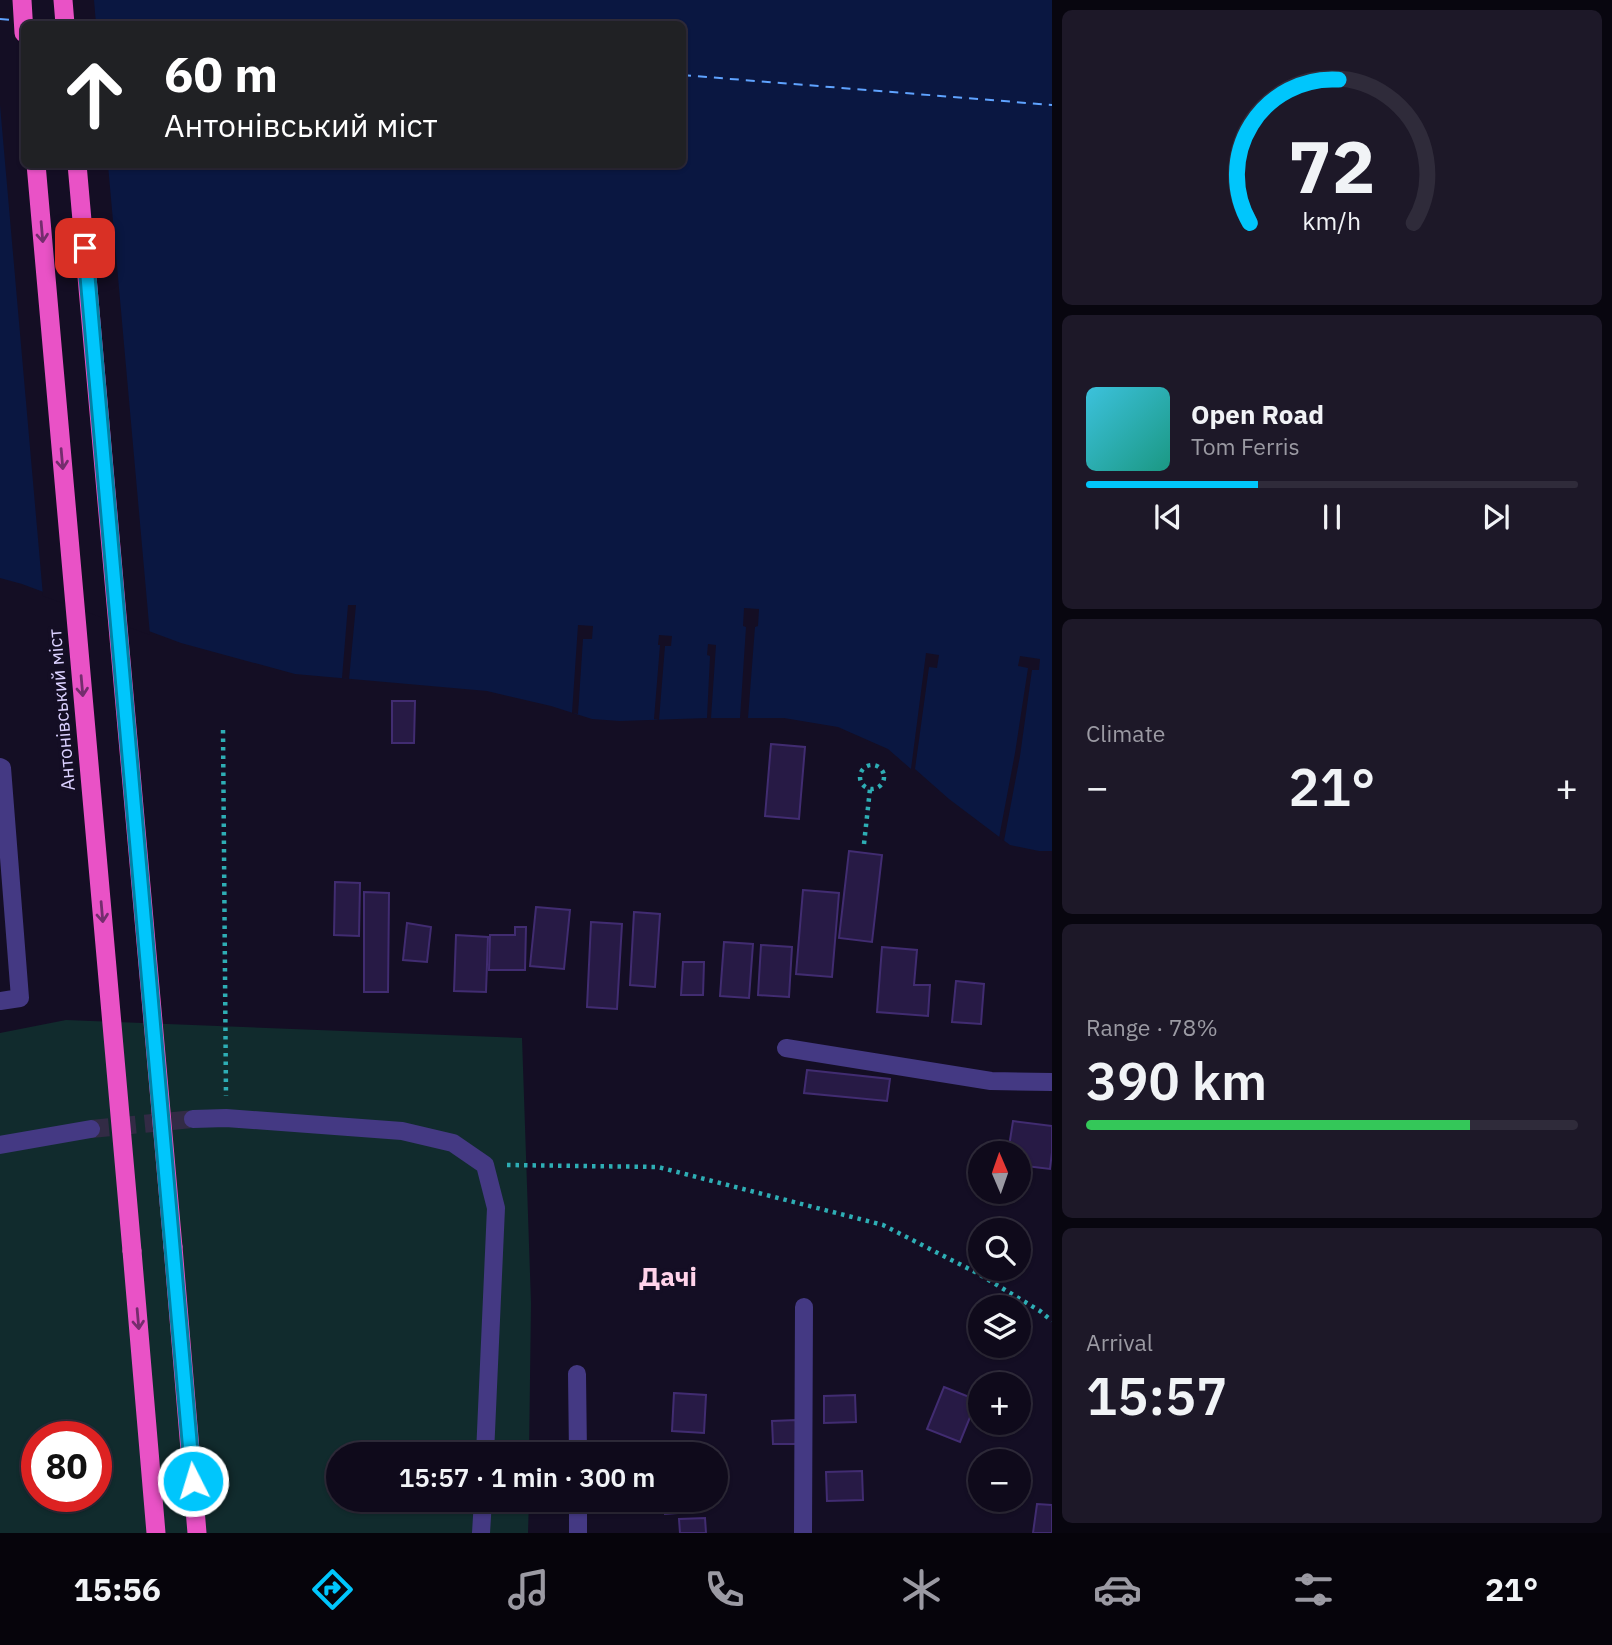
<!DOCTYPE html>
<html lang="en">
<head>
<meta charset="utf-8">
<style>
	:root { --surface:#0f0a1b; --page:#1d1828; --text:#f1f3f6; --muted:#9b9aa3; --line:#2f2b3a; --accent:#00c6fc }
	body { margin:0; font-family:"IBM Plex Sans",sans-serif; background:var(--page); color:var(--text); height:100vh; display:flex; flex-direction:column; font-size:26px; white-space:nowrap }
	* { box-sizing:border-box; margin:0 }
	p { font-size:23px; color:var(--muted) }
	.icon { flex:none; width:38px; height:38px; fill:none; stroke:currentColor; stroke-width:2; stroke-linecap:round; stroke-linejoin:round }
	.map { position:relative; flex:1; overflow:hidden }
	.sheet { display:flex; flex-direction:column; gap:10px; padding:10px; background:#08060f; width:560px }
	.sheet>* { flex:none }
	.guide { position:absolute; left:21px; top:21px; width:665px; height:147px; border-radius:10px; box-shadow:0 2px 5px #0004,0 0 0 2px var(--line); background:#202124; color:#fff; overflow:hidden }
	.needle { width:46px; rotate:358deg }
	.controls { position:absolute; left:968px; top:1141px; display:grid; gap:14px }
	.controls a { display:grid; place-items:center; width:63px; height:63px; border-radius:50%; background:var(--surface); box-shadow:0 2px 5px #0004,0 0 0 2px var(--line); font-size:35px }
	.speed { position:absolute; left:21px; top:1421px; display:flex; gap:14px; font-size:35px; font-weight:700; text-align:center }
	.speed>* { display:grid; place-content:center; width:91px; height:91px; border-radius:50%; background:var(--surface); box-shadow:0 2px 5px #0004,0 0 0 2px var(--line); line-height:1 }
	.speed .limit { border:10px solid #d22; background:#fff; color:#111 }
	.pin { position:absolute; display:grid; place-items:center; width:60px; height:60px; color:#fff; margin:-30px; border-radius:14px; box-shadow:0 4px 10px #0006 }
	.me { position:absolute; width:77px; margin:-38px; rotate:355deg; stroke-linejoin:round; filter:drop-shadow(0 0 5px #0008) }
	.turn { display:flex; align-items:center; gap:24px; height:147px; padding:0 28px; font-size:32px }
	.turn .icon { width:91px; height:91px; stroke-width:2.5 }
	.turn b { display:block; font-size:49px; line-height:60px }
	.big { font-size:52px; font-weight:600; line-height:1.1 }
	.sheet .widget { flex:1; display:flex; flex-direction:column; justify-content:center; gap:10px; min-width:0; padding:0 24px; border-radius:10px; background:var(--page) }
	.sheet .dial { align-items:center; gap:0 }
	.dial svg { height:182px; overflow:visible; fill:none; stroke:var(--line); stroke-width:7; stroke-linecap:round; text-anchor:middle }
	.dial text { fill:var(--text); stroke:none }
	.song { display:flex; align-items:center; gap:21px }
	.cover { width:84px; height:84px; border-radius:10px; background:linear-gradient(135deg,hsl(190 70% 55%),hsl(170 70% 35%)) }
	.played { height:7px; border-radius:4px; background:linear-gradient(90deg,var(--accent) 35%,var(--line) 35%) }
	.keys { display:flex; justify-content:space-around; direction:ltr }
	.heat { display:flex; justify-content:space-between; align-items:center; font-size:38px; direction:ltr }
	.charge { height:10px; border-radius:5px; background:linear-gradient(90deg,#34c759 78%,var(--line) 0) }
	.trip { position:absolute; left:326px; top:1442px; width:402px; height:70px; border-radius:35px; background:var(--surface); box-shadow:0 2px 5px #0004,0 0 0 2px var(--line); font-weight:600; line-height:70px; text-align:center }
	.tabs { display:flex; height:112px; justify-content:space-around; align-items:center; background:#06040b; color:var(--muted) }
	.tabs .icon { width:49px; height:49px }
	.tabs .on { color:var(--accent) }
	.tabs b { font-size:32px; color:var(--text) }
	main { display:flex; flex:1; min-height:0 }
	.map>svg:first-child { display:block }
	.green { fill:#112b2d; fill-rule:evenodd }
	.water { fill:#0a1741; fill-rule:evenodd }
	.pier { fill:#140e24 }
	.lines { fill:none; stroke-linecap:round; stroke-linejoin:round }
	.ferry { stroke:#5fa3ff; stroke-width:2; stroke-dasharray:9 7; stroke-linecap:butt }
	.building { fill:#271a45; stroke:#412c71; stroke-width:2 }
	.minor-tunnel { stroke:#322b45; stroke-width:18; stroke-dasharray:18 9; stroke-linecap:butt }
	.path { stroke:#2eaeb5; stroke-width:4.5; stroke-dasharray:3.5 5; stroke-linecap:butt }
	.minor { stroke:#443983; stroke-width:18 }
	.trunk { stroke:#e952c6; stroke-width:19 }
	.trunk-bridge { stroke:#e952c6; stroke-width:19 }
	.oneway { stroke:#742d6d }
	.route-casing { stroke:#0081a4; stroke-width:18 }
	.route { stroke:#00c6fc; stroke-width:12 }
	.labels { text-anchor:middle; dominant-baseline:central; stroke-width:7; stroke-linejoin:round; paint-order:stroke }
	.street-label { font-size:19px; fill:#dbd1ff; stroke:#140e24 }
	.district-label { font-size:26px; font-weight:bold; fill:#ffd3ea; stroke:#140e24 }
</style>
</head>
<body>
<main>
<div class="map">
<svg width="1052" height="1533" viewBox="0 0 1052 1533">
	<rect width="100%" height="100%" fill="#140e24"/>
	<!-- green -->
	<path class="green" d="M66 1020 522 1038 531 1303 529 1454H338V1500H529L528 1533H0V1033ZM37 1437H96V1496H37Z"/>
	<!-- water -->
	<path class="water" d="M0 0H1052V851H1039L1010 845 949 799 915 769H911L888 749 838 727 784 718H707L620 721 592 719 551 706 487 691 295 674 181 643 22 584 0 578ZM24 24H682V164H24Z"/>
	<!-- pier -->
	<g class="pier">
		<polygon points="0,0 94,0 96,24 24,24 24,164 108,165 150,635 43,596 0,105"/>
		<polygon points="348,605 356,605 349,679 342,678"/>
		<polygon points="744,608 759,609 758,626 755,627 748,718 740,718 746,627 743,626"/>
		<polygon points="578,625 593,626 592,639 583,639 578,714 572,713"/>
		<polygon points="659,635 672,636 671,646 665,646 659,720 654,719 660,645 658,645"/>
		<polygon points="708,644 716,645 711,718 707,718 710,656 707,655"/>
		<polygon points="926,653 939,655 937,668 929,667 915,769 911,769"/>
		<polygon points="1020,656 1040,659 1039,670 1032,670 1020,756 1004,841 999,838 1015,753 1028,668 1018,666"/>
	</g>
	<g class="lines">
		<!-- ferry -->
		<g class="ferry">
			<polyline points="0,19 13,20"/>
			<polyline points="32,22 55,24"/>
			<polyline points="682,75 1052,105"/>
		</g>
	</g>
	<!-- building -->
	<g class="building">
		<polygon points="392,701 415,701 414,743 392,743"/>
		<polygon points="771,744 805,747 799,819 765,816"/>
		<polygon points="849,851 882,855 872,942 839,938"/>
		<polygon points="335,882 360,883 359,936 334,935"/>
		<polygon points="803,890 839,893 832,977 796,974"/>
		<polygon points="364,892 389,893 388,992 364,992"/>
		<polygon points="536,907 570,910 564,969 530,966"/>
		<polygon points="634,912 660,914 655,987 630,985"/>
		<polygon points="591,922 622,924 617,1009 587,1007"/>
		<polygon points="407,923 431,927 427,962 403,960"/>
		<polygon points="515,927 526,927 525,970 489,970 490,935 515,935"/>
		<polygon points="456,935 488,937 486,992 454,991"/>
		<polygon points="724,942 753,944 749,998 720,996"/>
		<polygon points="761,945 792,947 789,997 758,995"/>
		<polygon points="882,947 917,950 914,985 930,985 928,1016 877,1012"/>
		<polygon points="683,962 704,962 703,995 681,995"/>
		<polygon points="956,981 984,984 981,1024 952,1022"/>
		<polygon points="807,1070 890,1079 887,1101 804,1093"/>
		<polygon points="1013,1121 1052,1126 1052,1152 1050,1169 1018,1165 1018,1153 1008,1153"/>
		<polygon points="944,1387 977,1400 960,1442 927,1429"/>
		<polygon points="674,1393 706,1395 704,1433 672,1431"/>
		<polygon points="855,1395 856,1422 824,1423 824,1396"/>
		<polygon points="796,1420 797,1444 773,1444 772,1421"/>
		<polygon points="862,1471 863,1500 827,1501 826,1472"/>
		<polygon points="664,1500 690,1500 691,1512 665,1514"/>
		<polygon points="1037,1504 1052,1505 1052,1533 1033,1533"/>
		<polygon points="705,1518 706,1533 680,1533 679,1519"/>
	</g>
	<g class="lines">
		<!-- minor-tunnel -->
		<polyline class="minor-tunnel" points="91,1129 193,1119"/>
		<!-- path -->
		<g class="path">
			<polyline points="223,730 226,1096"/>
			<circle cx="872" cy="777" r="12"/>
			<polyline points="864,844 870,789"/>
			<polyline points="507,1165 658,1167 883,1225 977,1273 1040,1311 1052,1321"/>
		</g>
		<!-- minor -->
		<g class="minor">
			<polyline points="0,767 2,768 20,998 0,1001"/>
			<polyline points="786,1048 991,1081 1052,1082"/>
			<polyline points="193,1119 226,1118 402,1131 453,1143 485,1165 496,1208 485,1454"/>
			<polyline points="0,1145 91,1129"/>
			<polyline points="577,1374 578,1454"/>
			<polyline points="578,1500 578,1533"/>
			<polyline points="481,1533 483,1500"/>
			<polyline points="803,1533 804,1307"/>
		</g>
		<!-- trunk -->
		<g class="trunk">
			<polyline points="22,0 24,33"/>
			<polyline points="63,0 65,24"/>
			<polyline points="173,1247 197,1533"/>
			<polyline points="132,1251 156,1533"/>
		</g>
		<!-- trunk-bridge -->
		<g class="trunk-bridge">
			<polyline points="36,164 132,1251"/>
			<polyline points="77,164 173,1247"/>
		</g>
	</g>
	<!-- one-way arrows -->
	<defs><path id="oneway-shaft" d="M-6 0H5M1.5-3L5.5 0L1.5 3" fill="none" stroke-width="1.6" stroke-linecap="round" stroke-linejoin="round" transform="scale(1.75)"/></defs>
	<g class="oneway">
		<use href="#oneway-shaft" transform="translate(42 232) rotate(85)"/>
		<use href="#oneway-shaft" transform="translate(62 459) rotate(85)"/>
		<use href="#oneway-shaft" transform="translate(82 686) rotate(85)"/>
		<use href="#oneway-shaft" transform="translate(102 912) rotate(85)"/>
		<use href="#oneway-shaft" transform="translate(138 1319) rotate(85)"/>
	</g>
	<g class="lines">
		<!-- route casing -->
		<g class="route-casing">
			<polyline id="route" points="85,248 193,1481"/>
		</g>
		<!-- route -->
		<use href="#route" class="route"/>
	</g>
	<g class="labels">
		<!-- street labels -->
		<g class="street-label">
			<text transform="translate(61 710) rotate(-95)">Антонівський міст</text>
		</g>
		<!-- district labels -->
		<g class="district-label">
			<text x="668" y="1276">Дачі</text>
		</g>
	</g>
</svg>
<div class="controls">
<a><svg class="needle" viewBox="-14 -14 28 28"><path d="M0-13l5 13h-10z" fill="#e53935"/><path d="M0 13l5-13h-10z" fill="#9b9aa3"/></svg></a>
<a><svg class="icon" aria-label="search" viewBox="0 0 24 24"><circle cx="10" cy="10" r="6"/><path d="M15 15l6 6"/></svg></a>
<a><svg class="icon" aria-label="layers" viewBox="0 0 24 24"><path d="M12 4l9 5-9 5-9-5zM3 14l9 5 9-5"/></svg></a>
<a>+</a>
<a>−</a>
</div>
<div class="speed"><div class="limit">80</div></div>
<div class="pin" style="left:85px;top:248px;background:#d93025"><svg class="icon" aria-label="arrive" viewBox="0 0 24 24"><path d="M6 21V4h12l-3 4 3 4H6"/></svg></div>
<svg class="me" style="left:193px;top:1481px" viewBox="-20 -20 40 40"><circle r="17" fill="#00c6fc" stroke="#fff" stroke-width="3"/><path d="M0-11L8 9 0 5-8 9z" fill="#fff"/></svg>
<div class="trip">15:57 · 1 min · 300 m</div>
<div class="guide">
<div class="turn"><svg class="icon" aria-label="ahead" viewBox="0 0 24 24"><path d="M12 20V5M6 11l6-6 6 6"/></svg><div><b>60 m</b>Антонівський міст</div></div>
</div>
</div>
<section class="sheet">
<div class="widget dial"><svg viewBox="0 0 100 80">
<path d="M14 69A42 42 0 1 1 86 69"/>
<path d="M14 69A42 42 0 0 1 53 6" stroke="#00c6fc"/>
<text x="50" y="56" font-size="32" font-weight="700">72</text>
<text x="50" y="72" font-size="11">km/h</text>
</svg></div>
<div class="widget">
<div class="song"><i class="cover"></i><div><b>Open Road</b><p>Tom Ferris</p></div></div>
<div class="played"></div>
<div class="keys"><svg class="icon" aria-label="previous" viewBox="0 0 24 24"><path d="M18 5L8 12l10 7zM5 5v14"/></svg><svg class="icon" aria-label="pause" viewBox="0 0 24 24"><path d="M8 5v14M16 5v14"/></svg><svg class="icon" aria-label="next" viewBox="0 0 24 24"><path d="M6 5l10 7-10 7zM19 5v14"/></svg></div>
</div>
<div class="widget"><p>Climate</p>
<div class="heat"><a>−</a><b class="big">21°</b><a>+</a></div>
</div>
<div class="widget"><p>Range · 78%</p><b class="big">390 km</b><div class="charge"></div></div>
<div class="widget"><p>Arrival</p><b class="big">15:57</b></div>
</section>
</main>
<nav class="tabs">
<b>15:56</b>
<svg class="icon on" aria-label="directions" viewBox="0 0 24 24"><path d="M12 3l9 9-9 9-9-9zM9 14v-3h6M13 9l2 2-2 2"/></svg>
<svg class="icon" aria-label="music" viewBox="0 0 24 24"><path d="M9 18V5l10-2v13"/><circle cx="6" cy="18" r="3"/><circle cx="16" cy="16" r="3"/></svg>
<svg class="icon" aria-label="phone" viewBox="0 0 24 24"><path d="M5 4h4l2 5-3 2q2 4 5 5l2-3 5 2v4C11 20 4 13 5 4z"/></svg>
<svg class="icon" aria-label="climate" viewBox="0 0 24 24"><path d="M12 3v18M4 7l16 10M4 17L20 7"/></svg>
<svg class="icon" aria-label="car" viewBox="0 0 24 24"><path d="M5 17H2v-5l4-1 3-4h7l3 4 3 1v5h-3M9 17h6M6 11h13"/><circle cx="7" cy="17" r="2"/><circle cx="17" cy="17" r="2"/></svg>
<svg class="icon" aria-label="filters" viewBox="0 0 24 24"><path d="M4 7h16M4 17h16"/><circle cx="9" cy="7" r="2"/><circle cx="15" cy="17" r="2"/></svg>
<b>21°</b>
</nav>
</body>
</html>
